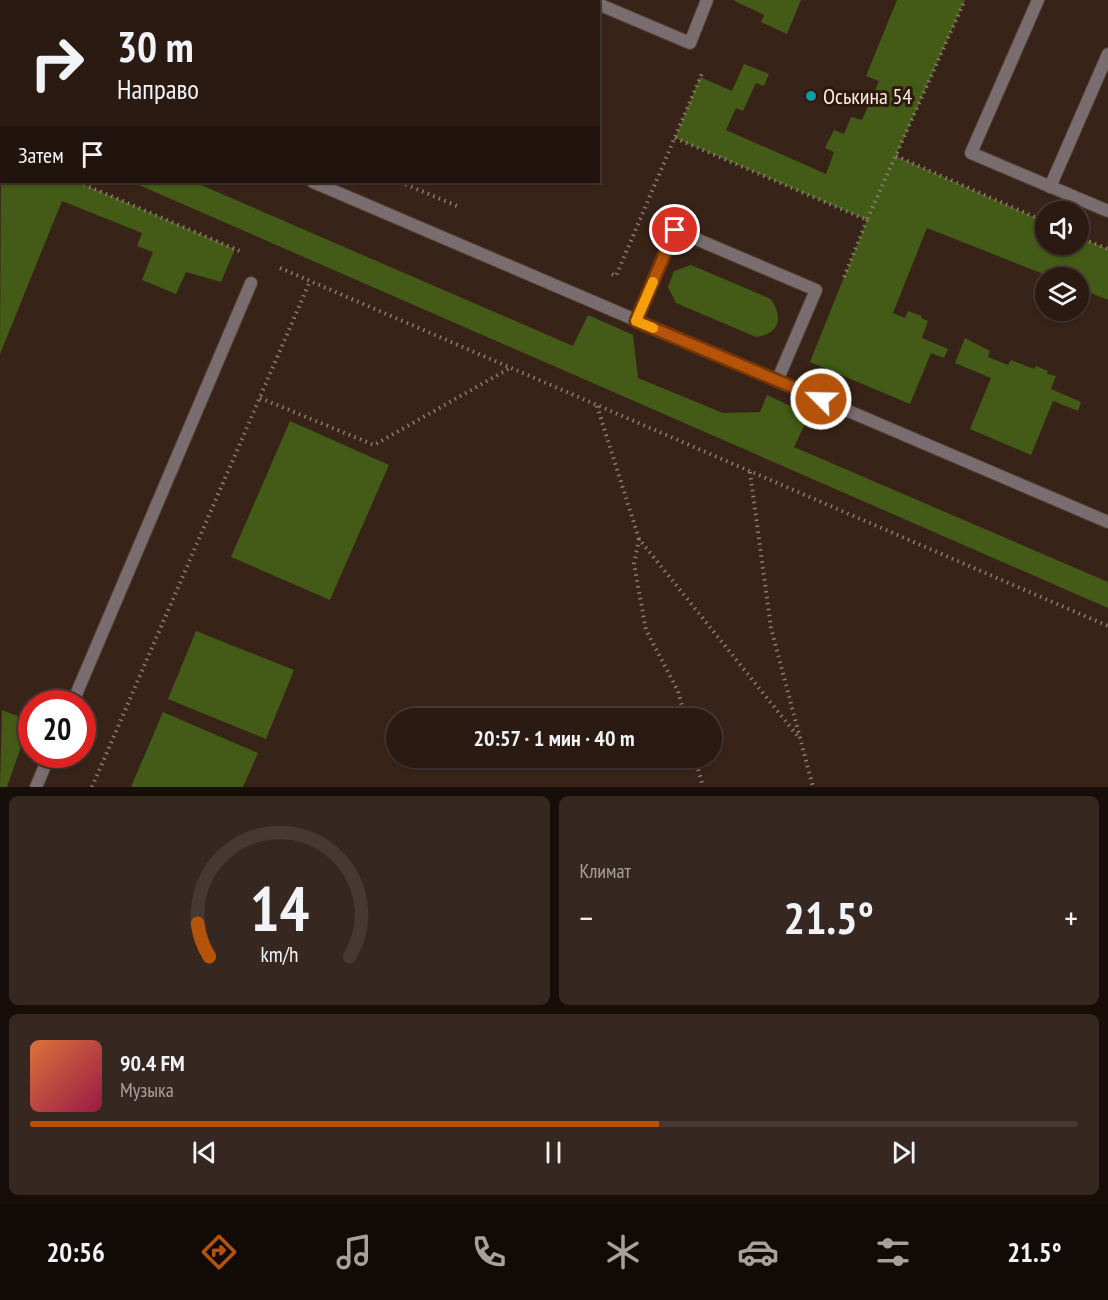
<!DOCTYPE html>
<html lang="ru">
<head>
<meta charset="utf-8">
<style>
	:root { --surface:#2a1a12; --page:#362720; --text:#f1f3f6; --muted:#a5a19f; --line:#463832; --accent:#b45309 }
	body { margin:0; font-family:"PT Sans Narrow",sans-serif; background:var(--page); color:var(--text); height:100vh; display:flex; flex-direction:column; font-size:22px; white-space:nowrap }
	* { box-sizing:border-box; margin:0 }
	p { font-size:20px; color:var(--muted) }
	.icon { flex:none; width:33px; height:33px; fill:none; stroke:currentColor; stroke-width:2; stroke-linecap:round; stroke-linejoin:round }
	.map { position:relative; height:787px; overflow:hidden }
	.details { display:flex; flex-direction:column; gap:9px; padding:9px; background:#170e0a; flex:1 }
	.details>* { flex:none }
	.guide { position:absolute; left:0px; top:0px; width:600px; height:183px; box-shadow:0 2px 4px #0004,0 0 0 2px var(--line); background:#2a1a12; color:var(--text); overflow:hidden }
	.tools { position:absolute; left:1035px; top:201px; display:grid; gap:12px }
	.tools a { display:grid; place-items:center; width:54px; height:54px; border-radius:50%; background:var(--surface); box-shadow:0 2px 4px #0004,0 0 0 2px var(--line); font-size:30px }
	.speed { position:absolute; left:18px; top:690px; display:flex; gap:12px; font-size:30px; font-weight:700; text-align:center }
	.speed>* { display:grid; place-content:center; width:78px; height:78px; border-radius:50%; background:var(--surface); box-shadow:0 2px 4px #0004,0 0 0 2px var(--line); line-height:1 }
	.speed .limit { border:9px solid #d22; background:#fff; color:#111 }
	.pin { position:absolute; display:grid; place-items:center; width:51px; height:51px; color:#fff; margin:-26px; border:3px solid #fff; border-radius:50%; box-shadow:0 2px 6px #0007 }
	.me { position:absolute; width:66px; margin:-33px; rotate:293deg; stroke-linejoin:round; filter:drop-shadow(0 0 4px #0008) }
	.turn { display:flex; align-items:center; gap:21px; height:126px; padding:0 18px; font-size:27px }
	.turn .icon { width:78px; height:78px; stroke-width:2.5 }
	.turn b { display:block; font-size:42px; line-height:51px }
	.then { display:flex; align-items:center; height:57px; padding:0 18px; background:#0003; gap:12px; font-size:22px }
	.big { font-size:45px; font-weight:700; line-height:1.1 }
	.details .widget { flex:1; display:flex; flex-direction:column; justify-content:center; gap:9px; min-width:0; padding:0 21px; border-radius:9px; background:var(--page) }
	.details .dial { align-items:center; gap:0 }
	.dial svg { height:156px; overflow:visible; fill:none; stroke:var(--line); stroke-width:7; stroke-linecap:round; text-anchor:middle }
	.dial text { fill:var(--text); stroke:none }
	.song { display:flex; align-items:center; gap:18px }
	.cover { width:72px; height:72px; border-radius:9px; background:linear-gradient(135deg,hsl(20 70% 55%),hsl(340 70% 35%)) }
	.played { height:6px; border-radius:3px; background:linear-gradient(90deg,var(--accent) 60%,var(--line) 60%) }
	.keys { display:flex; justify-content:space-around; direction:ltr }
	.heat { display:flex; justify-content:space-between; align-items:center; font-size:33px; direction:ltr }
	.details .tiles { flex:1; display:grid; gap:9px; grid-template-columns:1fr 1fr }
	.widget:last-child { grid-column:span 2 }
	.trip { position:absolute; left:386px; top:708px; width:336px; height:60px; border-radius:30px; background:var(--surface); box-shadow:0 2px 4px #0004,0 0 0 2px var(--line); font-weight:700; line-height:60px; text-align:center }
	.dock { display:flex; height:96px; justify-content:space-around; align-items:center; background:#110a07; color:var(--muted) }
	.dock .icon { width:42px; height:42px }
	.dock .active { color:var(--accent) }
	.dock b { font-size:27px; color:var(--text) }
	.map>svg:first-child { display:block }
	.green { fill:#435b16 }
	.lines { fill:none; stroke-linecap:round; stroke-linejoin:round }
	.lane-casing { stroke:#533f35; stroke-width:14 }
	.path { stroke:#8e7b72; stroke-width:4; stroke-dasharray:1.5 4.5; stroke-linecap:butt }
	.lane { stroke:#7a6d70; stroke-width:12 }
	.route-casing { stroke:#753606; stroke-width:15 }
	.route { stroke:#b45309; stroke-width:10 }
	.slow { stroke:#f59e0b; stroke-width:10 }
	.culture-dot { fill:#0f9aa8; stroke:#2e190e; stroke-width:2 }
	.labels { text-anchor:middle; dominant-baseline:central; stroke-width:6; stroke-linejoin:round; paint-order:stroke }
	.poi-label { font-size:22px; fill:#fbece4; stroke:#2e190e; text-anchor:start }
</style>
</head>
<body>
<div class="map">
<svg width="1108" height="787" viewBox="0 0 1108 787">
	<rect width="100%" height="100%" fill="#382318"/>
	<!-- green -->
	<g class="green">
		<polygon points="733,0 801,0 787,34 761,22 764,15"/>
		<polygon points="897,0 965,0 896,156 1045,222 1046,244 1078,244 1079,237 1108,249 1108,300 1079,288 1078,278 1051,277 927,228 893,313 905,318 908,311 922,316 921,318 928,321 922,338 948,349 944,358 931,353 910,404 810,362 867,220 675,138 700,77 732,91 744,64 769,74 764,86 756,83 743,111 736,108 726,130 826,174 834,152 825,148 834,130 844,134 851,117 862,120 879,81 866,76"/>
		<polygon points="1,152 2,182 78,182 235,249 221,282 186,272 176,294 142,280 153,252 137,246 142,233 62,201 0,354"/>
		<polygon points="132,182 194,182 573,346 588,315 633,335 638,378 723,413 760,412 767,395 797,409 808,418 794,447 1108,582 1108,608"/>
		<path d="M691 265 771 299C784 318 779 334 756 337L676 303 668 287 674 271Z"/>
		<polygon points="965,338 990,351 988,357 1008,365 1011,360 1034,369 1036,366 1048,371 1047,374 1056,376 1051,389 1081,402 1078,411 1053,401 1031,455 970,429 991,378 955,363"/>
		<polygon points="290,421 389,465 330,600 231,557"/>
		<polygon points="196,631 294,670 266,739 168,699"/>
		<polygon points="2,710 30,721 7,787 0,787"/>
		<polygon points="163,712 258,753 243,787 131,787"/>
	</g>
	<g class="lines">
		<!-- lane casing -->
		<g class="lane-casing">
			<g id="lane">
				<polyline points="1038,0 971,153 1108,211"/>
				<polyline points="598,4 690,43 707,0"/>
				<polyline points="0,47 2,47"/>
				<polyline points="313,182 1108,522"/>
				<polyline points="1050,187 1108,54"/>
				<polyline points="636,321 675,230 816,290 777,381"/>
				<polyline points="72,704 251,283"/>
				<polyline points="36,787 50,754"/>
			</g>
		</g>
		<!-- path -->
		<g class="path">
			<polyline points="518,0 521,2"/>
			<polyline points="20,2 21,0"/>
			<polyline points="0,4 2,5"/>
			<polyline points="675,138 867,220 965,0"/>
			<polyline points="0,148 2,149"/>
			<polyline points="896,156 1046,222"/>
			<polyline points="78,182 242,252"/>
			<polyline points="400,182 457,206"/>
			<polyline points="1078,237 1108,249"/>
			<polyline points="280,268 1108,626"/>
			<polyline points="612,274 616,276 703,71"/>
			<polyline points="844,277 867,220"/>
			<polyline points="260,398 374,445 510,368"/>
			<polyline points="597,406 639,539 800,739"/>
			<polyline points="750,472 771,628 813,787"/>
			<polyline points="639,539 634,564 646,630 678,691 685,718"/>
			<polyline points="695,758 703,787"/>
			<polyline points="92,787 310,281"/>
		</g>
		<!-- lane -->
		<use href="#lane" class="lane"/>
	</g>
	<g class="lines">
		<!-- route casing -->
		<g class="route-casing">
			<polyline id="route" points="675,230 636,321 821,399"/>
		</g>
		<!-- route -->
		<use href="#route" class="route"/>
		<!-- slow -->
		<polyline class="slow" points="653,328 636,321 653,282"/>
	</g>
	<!-- markers -->
	<circle class="culture-dot" cx="811" cy="96" r="6"/>
	<g class="labels">
		<!-- poi labels -->
		<g class="poi-label">
			<text x="823" y="96">Оськина 54</text>
		</g>
	</g>
</svg>
<div class="tools">
<a><svg class="icon" aria-label="sound" viewBox="0 0 24 24"><path d="M4 9h4l5-4v14l-5-4H4zM17 9q2 3 0 6"/></svg></a>
<a><svg class="icon" aria-label="layers" viewBox="0 0 24 24"><path d="M12 4l9 5-9 5-9-5zM3 14l9 5 9-5"/></svg></a>
</div>
<div class="speed"><div class="limit">20</div></div>
<div class="pin" style="left:675px;top:230px;background:#d93025"><svg class="icon" aria-label="arrive" viewBox="0 0 24 24"><path d="M6 21V4h12l-3 4 3 4H6"/></svg></div>
<svg class="me" style="left:821px;top:399px" viewBox="-20 -20 40 40"><circle r="17" fill="#b45309" stroke="#fff" stroke-width="3"/><path d="M0-11L8 9 0 5-8 9z" fill="#fff"/></svg>
<div class="trip">20:57 · 1 мин · 40 m</div>
<div class="guide">
<div class="turn"><svg class="icon" aria-label="right" viewBox="0 0 24 24"><path d="M7 20v-9h11M14 6l5 5-5 5"/></svg><div><b>30 m</b>Направо</div></div>
<div class="then">Затем<svg class="icon" aria-label="arrive" viewBox="0 0 24 24"><path d="M6 21V4h12l-3 4 3 4H6"/></svg></div>
</div>
</div>
<section class="details">
<div class="tiles">
<div class="widget dial"><svg viewBox="0 0 100 80">
<path d="M14 69A42 42 0 1 1 86 69"/>
<path d="M14 69A42 42 0 0 1 8 52" stroke="#b45309"/>
<text x="50" y="56" font-size="32" font-weight="700">14</text>
<text x="50" y="72" font-size="11">km/h</text>
</svg></div>
<div class="widget"><p>Климат</p>
<div class="heat"><a>−</a><b class="big">21.5°</b><a>+</a></div>
</div>
<div class="widget">
<div class="song"><i class="cover"></i><div><b>90.4 FM</b><p>Музыка</p></div></div>
<div class="played"></div>
<div class="keys"><svg class="icon" aria-label="previous" viewBox="0 0 24 24"><path d="M18 5L8 12l10 7zM5 5v14"/></svg><svg class="icon" aria-label="pause" viewBox="0 0 24 24"><path d="M8 5v14M16 5v14"/></svg><svg class="icon" aria-label="next" viewBox="0 0 24 24"><path d="M6 5l10 7-10 7zM19 5v14"/></svg></div>
</div>
</div>
</section>
<nav class="dock">
<b>20:56</b>
<svg class="icon active" aria-label="directions" viewBox="0 0 24 24"><path d="M12 3l9 9-9 9-9-9zM9 14v-3h6M13 9l2 2-2 2"/></svg>
<svg class="icon" aria-label="music" viewBox="0 0 24 24"><path d="M9 18V5l10-2v13"/><circle cx="6" cy="18" r="3"/><circle cx="16" cy="16" r="3"/></svg>
<svg class="icon" aria-label="phone" viewBox="0 0 24 24"><path d="M5 4h4l2 5-3 2q2 4 5 5l2-3 5 2v4C11 20 4 13 5 4z"/></svg>
<svg class="icon" aria-label="climate" viewBox="0 0 24 24"><path d="M12 3v18M4 7l16 10M4 17L20 7"/></svg>
<svg class="icon" aria-label="car" viewBox="0 0 24 24"><path d="M5 17H2v-5l4-1 3-4h7l3 4 3 1v5h-3M9 17h6M6 11h13"/><circle cx="7" cy="17" r="2"/><circle cx="17" cy="17" r="2"/></svg>
<svg class="icon" aria-label="filters" viewBox="0 0 24 24"><path d="M4 7h16M4 17h16"/><circle cx="9" cy="7" r="2"/><circle cx="15" cy="17" r="2"/></svg>
<b>21.5°</b>
</nav>
</body>
</html>
